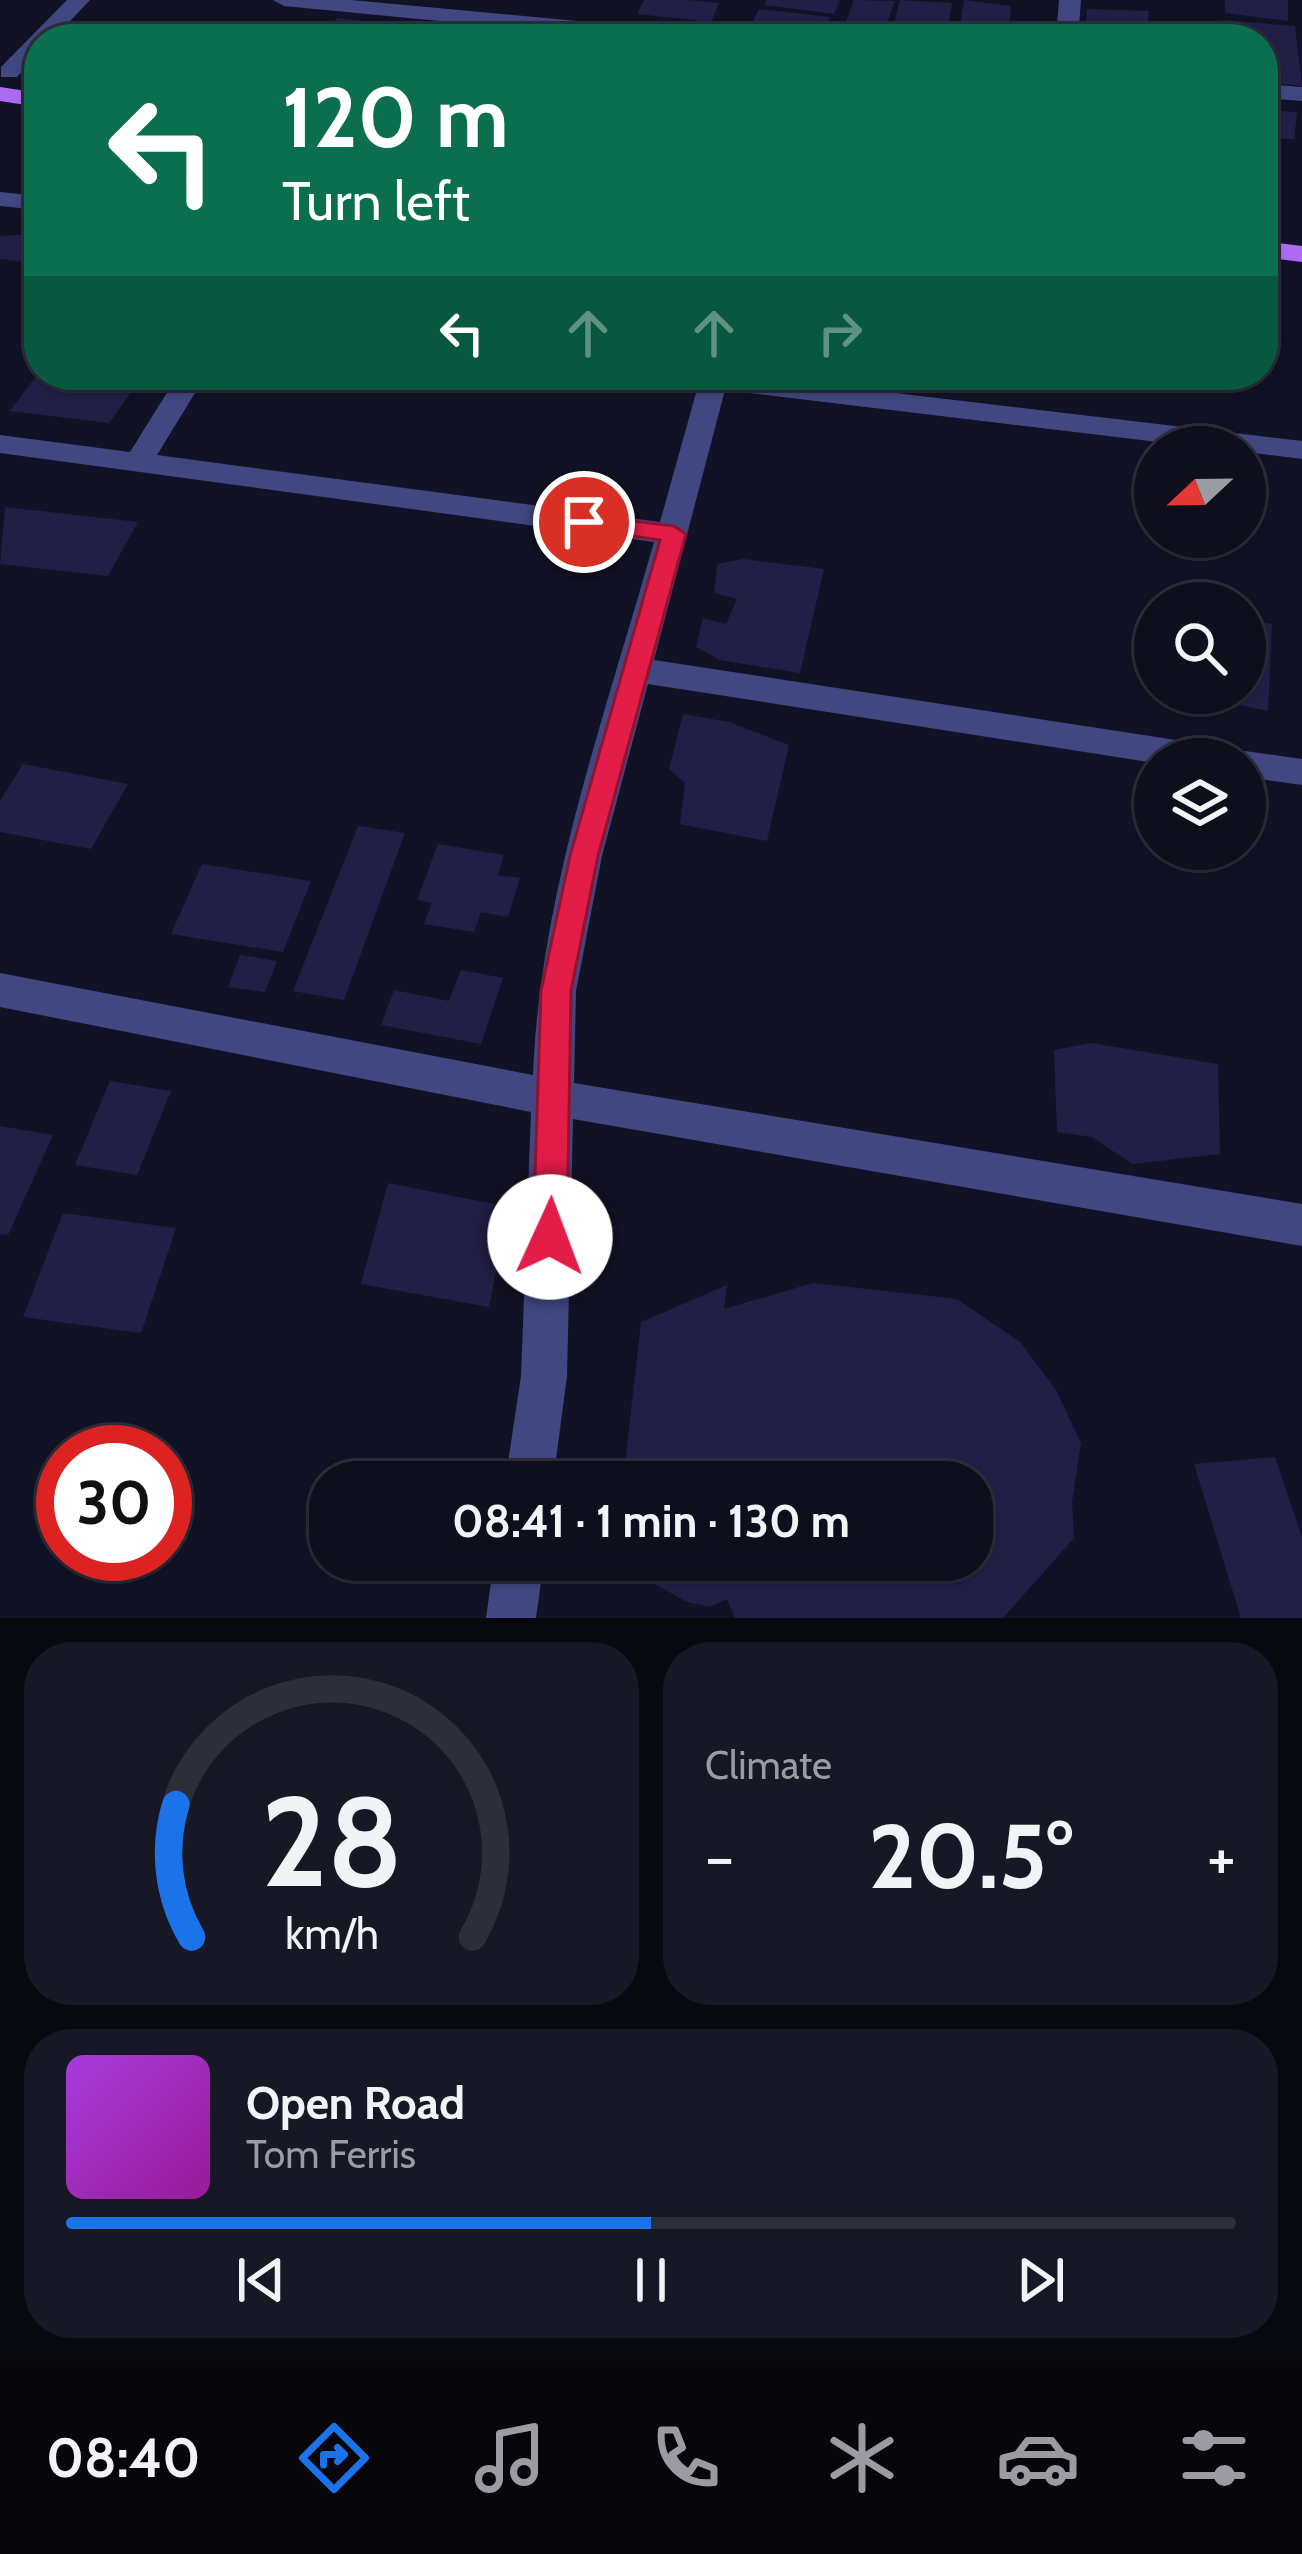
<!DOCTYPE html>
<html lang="en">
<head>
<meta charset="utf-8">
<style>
	:root { --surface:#0e0e1c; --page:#171725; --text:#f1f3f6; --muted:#9b9ca3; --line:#2e2e3b; --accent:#1a73e8 }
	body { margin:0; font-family:Cabin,sans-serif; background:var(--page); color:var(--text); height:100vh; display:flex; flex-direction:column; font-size:45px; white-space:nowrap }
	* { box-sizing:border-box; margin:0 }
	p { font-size:39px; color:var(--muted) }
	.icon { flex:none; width:66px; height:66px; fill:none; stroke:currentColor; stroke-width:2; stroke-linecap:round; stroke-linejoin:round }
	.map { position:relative; height:1618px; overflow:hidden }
	.panel { display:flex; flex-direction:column; gap:24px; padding:24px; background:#08080f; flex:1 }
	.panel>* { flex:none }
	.top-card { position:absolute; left:24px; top:24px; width:1254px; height:366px; border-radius:48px; box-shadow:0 3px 9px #0004,0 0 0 3px var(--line); background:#0b6e4f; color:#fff; overflow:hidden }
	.needle { width:78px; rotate:248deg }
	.fabs { position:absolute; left:1134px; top:426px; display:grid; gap:24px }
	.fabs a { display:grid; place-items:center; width:132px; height:132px; border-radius:50%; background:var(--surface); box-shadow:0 3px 9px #0004,0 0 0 3px var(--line); font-size:60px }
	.speed { position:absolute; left:36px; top:1425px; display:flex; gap:24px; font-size:60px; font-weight:700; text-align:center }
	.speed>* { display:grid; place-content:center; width:156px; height:156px; border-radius:50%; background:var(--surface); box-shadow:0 3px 9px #0004,0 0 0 3px var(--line); line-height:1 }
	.speed .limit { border:18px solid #d22; background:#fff; color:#111 }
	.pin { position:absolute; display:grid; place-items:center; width:102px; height:102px; color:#fff; margin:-51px; border:6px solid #fff; border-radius:50%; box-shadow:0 3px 12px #0007 }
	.me { position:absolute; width:132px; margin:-66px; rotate:2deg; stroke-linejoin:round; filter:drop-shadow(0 0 9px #0008) }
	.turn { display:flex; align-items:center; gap:42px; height:252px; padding:0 60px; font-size:54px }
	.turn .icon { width:156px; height:156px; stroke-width:2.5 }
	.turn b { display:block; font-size:84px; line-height:102px }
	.lanes { display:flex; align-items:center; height:114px; padding:0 60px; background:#0003; justify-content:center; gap:60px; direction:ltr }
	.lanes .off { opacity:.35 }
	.big { font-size:90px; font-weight:700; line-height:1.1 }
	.panel .widget { flex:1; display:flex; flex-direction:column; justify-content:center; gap:18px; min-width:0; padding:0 42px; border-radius:48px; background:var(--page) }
	.panel .dial { align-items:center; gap:0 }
	.dial svg { height:312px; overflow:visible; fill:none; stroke:var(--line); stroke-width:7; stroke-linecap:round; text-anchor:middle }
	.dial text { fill:var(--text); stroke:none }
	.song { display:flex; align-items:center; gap:36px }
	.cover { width:144px; height:144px; border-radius:18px; background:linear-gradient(135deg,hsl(280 70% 55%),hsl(300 70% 35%)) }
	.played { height:12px; border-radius:6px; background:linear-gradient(90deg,var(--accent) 50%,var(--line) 50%) }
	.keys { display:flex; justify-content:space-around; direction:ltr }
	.heat { display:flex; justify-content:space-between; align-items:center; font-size:66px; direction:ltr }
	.panel .tiles { flex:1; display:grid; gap:24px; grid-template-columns:1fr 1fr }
	.widget:last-child { grid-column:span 2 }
	.trip { position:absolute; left:309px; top:1461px; width:684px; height:120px; border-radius:48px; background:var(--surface); box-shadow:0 3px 9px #0004,0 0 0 3px var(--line); font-weight:700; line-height:120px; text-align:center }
	.menu { display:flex; height:192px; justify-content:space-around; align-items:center; background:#06060b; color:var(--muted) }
	.menu .icon { width:84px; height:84px }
	.menu .active { color:var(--accent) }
	.menu b { font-size:54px; color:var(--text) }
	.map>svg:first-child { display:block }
	.building { fill:#221f46 }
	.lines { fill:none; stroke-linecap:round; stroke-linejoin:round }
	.minor { fill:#414781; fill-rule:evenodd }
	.major { fill:#ad6bf2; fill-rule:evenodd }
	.route { fill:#e11d48; stroke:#92132f; stroke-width:3 }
</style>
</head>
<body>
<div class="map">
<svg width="1302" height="1618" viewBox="0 0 1302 1618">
	<rect width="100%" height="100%" fill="#121226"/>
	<!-- building -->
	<g class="building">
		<polygon points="644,0 688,0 719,3 711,22 637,14"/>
		<polygon points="767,0 840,0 834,14 765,5"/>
		<polygon points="854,0 895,1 885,29 845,24"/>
		<polygon points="900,0 952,3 946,37 892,32"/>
		<polygon points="964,0 1011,6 1008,39 958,39"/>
		<polygon points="1225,0 1288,0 1288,21 1225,13"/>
		<polygon points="759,9 830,17 823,38 750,28"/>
		<polygon points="1087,9 1149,11 1146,34 1086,28"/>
		<polygon points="337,18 426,28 419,39 321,39"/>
		<polygon points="1223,20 1295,26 1302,86 1263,82 1263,39 1224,39"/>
		<polygon points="1263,110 1297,112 1294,139 1263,138"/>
		<polygon points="39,234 39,246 26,262 0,259 0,236"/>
		<polygon points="37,375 143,375 109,423 10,411"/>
		<polygon points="5,507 138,522 108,576 0,564"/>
		<polygon points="743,559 824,569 800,673 720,660 696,647 703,618 726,624 737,599 714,593 717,564"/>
		<polygon points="1245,619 1272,624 1268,711 1216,700 1217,693 1245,693"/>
		<polygon points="683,714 729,722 789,745 767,841 680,824 685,783 669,769"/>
		<polygon points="23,764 128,784 91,849 0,832 0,801"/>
		<polygon points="358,826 405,833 344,1000 293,991"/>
		<polygon points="438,844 504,855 498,875 520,878 508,917 481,912 474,932 424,924 432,903 417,900"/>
		<polygon points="202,864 311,881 283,952 171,934"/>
		<polygon points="240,955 277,961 265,992 228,987"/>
		<polygon points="461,970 503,978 481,1044 381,1025 394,990 449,1001"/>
		<polygon points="1092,1043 1218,1064 1220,1154 1132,1164 1092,1137 1057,1132 1054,1050"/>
		<polygon points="110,1081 171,1091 137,1175 75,1165"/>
		<polygon points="0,1126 53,1135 8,1235 0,1234"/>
		<polygon points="388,1183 509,1207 489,1307 361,1284"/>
		<polygon points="63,1213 176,1228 141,1333 23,1317"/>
		<polygon points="813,1283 957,1299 1020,1342 1056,1390 1081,1443 1072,1502 1074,1538 1003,1618 735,1618 727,1599 710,1607 687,1602 611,1560 972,1560 972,1482 623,1482 641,1322 727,1285 724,1309"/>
		<polygon points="1275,1457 1302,1537 1302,1618 1241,1618 1194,1464"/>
	</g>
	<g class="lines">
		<!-- minor -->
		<g class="minor">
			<polygon points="67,0 90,0 53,39 39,39 39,54 17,77 1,77 1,67"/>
			<polygon points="273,0 351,0 696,32 707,39 627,39 284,6"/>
			<polygon points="1059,0 1081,0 1078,39 1056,39"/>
			<polygon points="1263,84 1302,87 1302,101 1263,98"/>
			<polygon points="0,192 39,196 39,210 0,206"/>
			<path d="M178 375H206L157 455 660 522 701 375H744L1302 441V459L1245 452V447H1200L725 390 654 660 1215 746 1231 757 1245 751 1302 759V785L1245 777V759L1155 763 648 684 602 856 576 991 574 1083 1302 1204V1246L573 1119 567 1376 553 1482H505L521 1376 531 1112 0 1007V973L533 1075C540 893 605 716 654 542L0 453V435L130 452Z"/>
			<polygon points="494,1560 544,1560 536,1618 486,1618"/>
		</g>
		<!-- major -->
		<g class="major">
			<polygon points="0,87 39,93 39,107 0,101"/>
			<polygon points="1263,241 1302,246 1302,262 1263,257"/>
		</g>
	</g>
	<!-- route -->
	<polygon class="route" points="584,515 674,526 686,534 598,856 571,991 567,1237 562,1248 550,1253 538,1248 533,1237 541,991 570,856 660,540 576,528 573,522"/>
</svg>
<div class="fabs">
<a><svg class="needle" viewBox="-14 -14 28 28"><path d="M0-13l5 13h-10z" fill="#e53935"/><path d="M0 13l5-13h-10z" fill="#9b9ca3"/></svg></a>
<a><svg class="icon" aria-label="search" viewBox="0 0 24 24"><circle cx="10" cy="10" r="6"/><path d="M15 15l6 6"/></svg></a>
<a><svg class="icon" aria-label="layers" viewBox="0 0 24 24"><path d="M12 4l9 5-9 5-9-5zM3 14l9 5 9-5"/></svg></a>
</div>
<div class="speed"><div class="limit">30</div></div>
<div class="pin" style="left:584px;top:522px;background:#d93025"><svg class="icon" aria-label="arrive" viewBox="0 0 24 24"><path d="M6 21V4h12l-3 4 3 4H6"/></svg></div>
<svg class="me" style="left:550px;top:1237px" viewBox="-20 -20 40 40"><circle r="19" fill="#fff"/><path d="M0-13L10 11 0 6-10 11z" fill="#e11d48"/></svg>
<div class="trip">08:41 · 1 min · 130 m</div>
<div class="top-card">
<div class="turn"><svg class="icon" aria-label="left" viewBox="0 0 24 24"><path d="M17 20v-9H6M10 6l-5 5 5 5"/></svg><div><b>120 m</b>Turn left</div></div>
<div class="lanes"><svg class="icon" aria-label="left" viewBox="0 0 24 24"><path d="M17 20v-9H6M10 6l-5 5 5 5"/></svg><svg class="icon off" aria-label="ahead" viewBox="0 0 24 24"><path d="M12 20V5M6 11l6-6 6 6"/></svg><svg class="icon off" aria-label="ahead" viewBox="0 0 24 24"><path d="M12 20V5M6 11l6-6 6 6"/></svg><svg class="icon off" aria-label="right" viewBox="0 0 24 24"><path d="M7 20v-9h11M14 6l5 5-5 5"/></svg></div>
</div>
</div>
<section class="panel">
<div class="tiles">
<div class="widget dial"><svg viewBox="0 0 100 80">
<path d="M14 69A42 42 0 1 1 86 69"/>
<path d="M14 69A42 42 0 0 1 10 35" stroke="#1a73e8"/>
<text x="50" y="56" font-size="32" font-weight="700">28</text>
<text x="50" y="72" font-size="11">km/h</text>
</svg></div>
<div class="widget"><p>Climate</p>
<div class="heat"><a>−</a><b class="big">20.5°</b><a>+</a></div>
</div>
<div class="widget">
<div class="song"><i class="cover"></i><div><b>Open Road</b><p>Tom Ferris</p></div></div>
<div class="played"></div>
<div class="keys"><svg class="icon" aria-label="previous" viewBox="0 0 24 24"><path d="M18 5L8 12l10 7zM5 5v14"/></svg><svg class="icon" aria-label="pause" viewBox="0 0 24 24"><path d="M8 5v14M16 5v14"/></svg><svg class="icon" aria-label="next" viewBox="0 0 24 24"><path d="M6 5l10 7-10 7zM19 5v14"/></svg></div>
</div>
</div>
</section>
<nav class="menu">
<b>08:40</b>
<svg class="icon active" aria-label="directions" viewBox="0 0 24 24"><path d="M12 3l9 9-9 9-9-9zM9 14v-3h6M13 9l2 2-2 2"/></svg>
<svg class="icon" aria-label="music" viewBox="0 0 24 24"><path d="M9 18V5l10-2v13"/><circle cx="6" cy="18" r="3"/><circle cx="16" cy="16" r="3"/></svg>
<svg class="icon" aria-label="phone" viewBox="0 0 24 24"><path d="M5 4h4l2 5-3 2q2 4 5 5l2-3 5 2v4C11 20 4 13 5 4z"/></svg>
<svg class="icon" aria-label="climate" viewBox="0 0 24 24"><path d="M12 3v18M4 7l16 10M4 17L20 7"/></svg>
<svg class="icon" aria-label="car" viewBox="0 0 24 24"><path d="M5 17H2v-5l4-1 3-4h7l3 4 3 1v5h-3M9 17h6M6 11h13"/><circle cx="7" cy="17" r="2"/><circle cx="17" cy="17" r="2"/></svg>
<svg class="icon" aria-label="filters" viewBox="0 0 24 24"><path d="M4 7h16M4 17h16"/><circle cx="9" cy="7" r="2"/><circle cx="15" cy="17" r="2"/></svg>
</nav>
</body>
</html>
